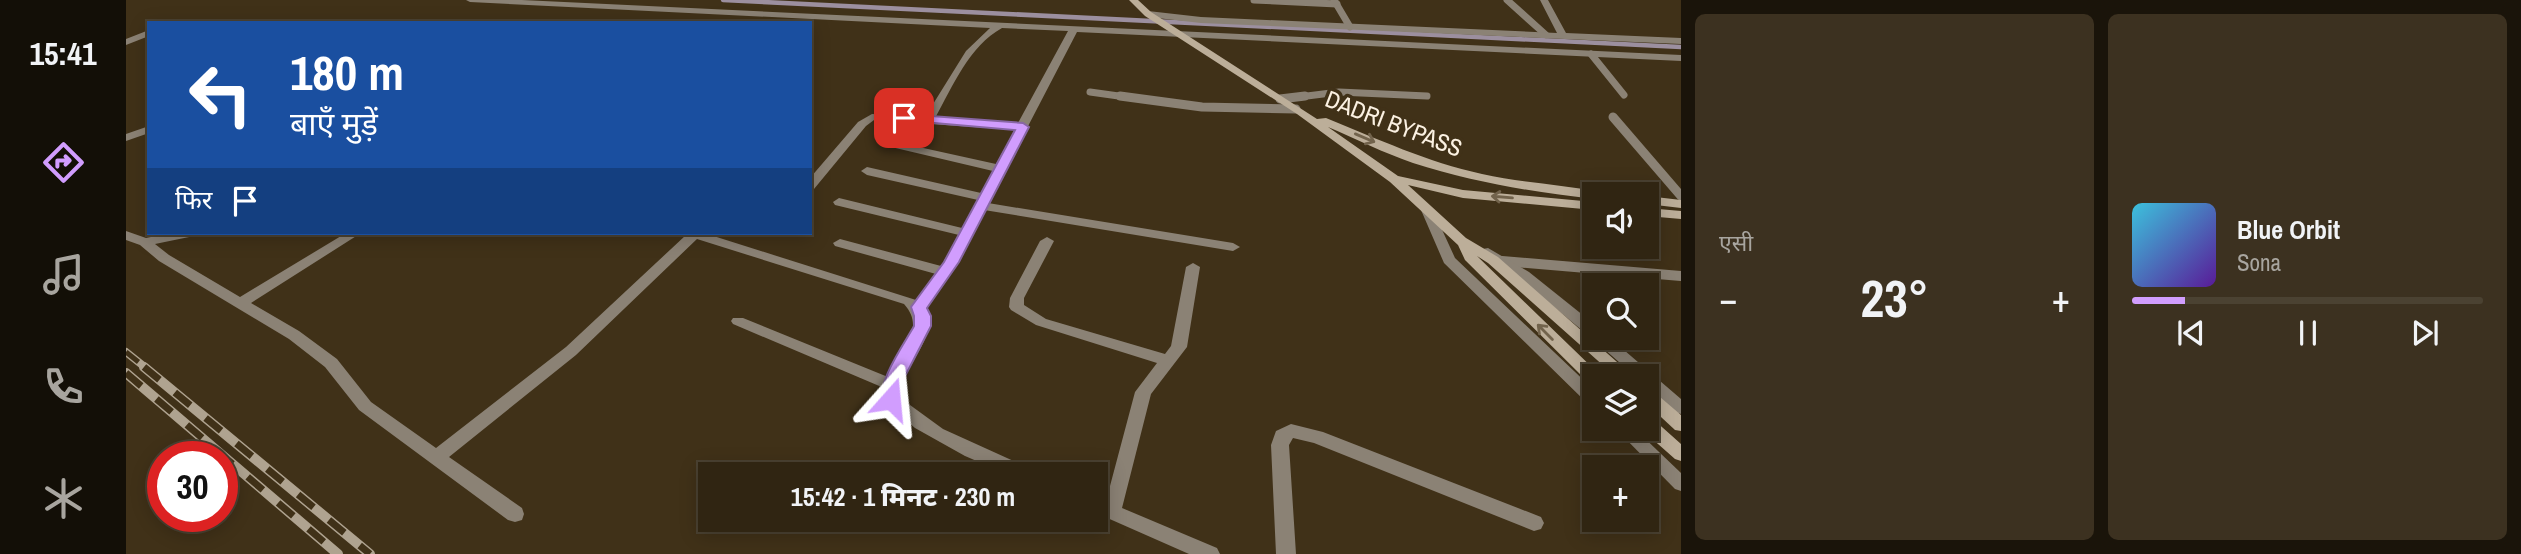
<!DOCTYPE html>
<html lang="hi">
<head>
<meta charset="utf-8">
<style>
	:root { --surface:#302512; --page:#3c3120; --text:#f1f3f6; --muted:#a8a59f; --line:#4b4232; --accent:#d19dfe }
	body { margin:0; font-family:"Archivo Narrow","Noto Sans Devanagari",sans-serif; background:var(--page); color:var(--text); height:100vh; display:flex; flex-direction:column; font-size:26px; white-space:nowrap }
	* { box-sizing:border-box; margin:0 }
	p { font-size:23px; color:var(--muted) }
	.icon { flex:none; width:38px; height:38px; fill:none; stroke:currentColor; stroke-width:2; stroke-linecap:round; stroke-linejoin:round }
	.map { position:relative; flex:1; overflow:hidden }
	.details { display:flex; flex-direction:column; gap:14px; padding:14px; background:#1a140a; width:840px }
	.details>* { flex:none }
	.top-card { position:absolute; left:21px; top:21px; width:665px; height:214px; border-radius:0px; box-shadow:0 4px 18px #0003,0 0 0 2px var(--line); background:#1a4fa0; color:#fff; overflow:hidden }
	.fabs { position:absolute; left:1456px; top:182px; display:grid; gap:14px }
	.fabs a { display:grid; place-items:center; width:77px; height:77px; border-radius:0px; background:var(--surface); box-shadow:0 4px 18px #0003,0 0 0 2px var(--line); font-size:35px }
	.speed { position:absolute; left:21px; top:441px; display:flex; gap:14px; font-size:35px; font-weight:700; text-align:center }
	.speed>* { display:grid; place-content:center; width:91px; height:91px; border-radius:50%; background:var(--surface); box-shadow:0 4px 18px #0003,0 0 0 2px var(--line); line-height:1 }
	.speed .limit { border:10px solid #d22; background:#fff; color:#111 }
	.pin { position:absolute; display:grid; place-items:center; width:60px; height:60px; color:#fff; margin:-30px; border-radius:14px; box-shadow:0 4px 10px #0006 }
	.me { position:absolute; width:77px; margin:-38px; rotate:18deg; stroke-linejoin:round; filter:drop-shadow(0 0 5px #0008) }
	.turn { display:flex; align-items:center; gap:24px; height:147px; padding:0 28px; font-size:32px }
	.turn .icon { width:91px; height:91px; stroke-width:2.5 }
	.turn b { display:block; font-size:49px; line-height:60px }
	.then { display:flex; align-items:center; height:66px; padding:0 28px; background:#0003; gap:14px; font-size:26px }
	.big { font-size:52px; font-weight:800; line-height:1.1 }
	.details .widget { flex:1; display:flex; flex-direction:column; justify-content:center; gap:10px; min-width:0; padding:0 24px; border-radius:10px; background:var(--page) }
	.song { display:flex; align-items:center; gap:21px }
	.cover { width:84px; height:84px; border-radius:10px; background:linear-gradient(135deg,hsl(190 70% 55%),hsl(270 70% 35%)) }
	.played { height:7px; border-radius:4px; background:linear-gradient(90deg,var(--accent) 15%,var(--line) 15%) }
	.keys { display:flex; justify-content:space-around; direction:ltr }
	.heat { display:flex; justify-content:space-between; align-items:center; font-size:38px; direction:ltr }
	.details .tiles { flex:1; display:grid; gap:14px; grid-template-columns:repeat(2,1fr) }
	.trip { position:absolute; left:572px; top:462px; width:410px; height:70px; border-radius:0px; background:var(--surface); box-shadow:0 4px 18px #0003,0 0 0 2px var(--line); font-weight:800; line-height:70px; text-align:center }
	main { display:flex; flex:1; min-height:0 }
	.tab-bar { display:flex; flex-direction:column; width:126px; justify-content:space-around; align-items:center; background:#130f07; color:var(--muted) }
	.tab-bar .icon { width:49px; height:49px }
	.tab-bar .selected { color:var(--accent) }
	.tab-bar b { font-size:32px; color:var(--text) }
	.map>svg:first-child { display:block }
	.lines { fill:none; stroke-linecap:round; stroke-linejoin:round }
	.stream { stroke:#9c8f9f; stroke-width:4.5 }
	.lane-far2 { stroke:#8b8275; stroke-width:7 }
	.lane-far1 { stroke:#8b8275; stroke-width:9 }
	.lane { stroke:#8b8275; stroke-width:10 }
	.street { fill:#8b8275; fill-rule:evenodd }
	.secondary { fill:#bcae99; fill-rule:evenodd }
	.rail-far1-casing { stroke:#afa390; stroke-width:8 }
	.rail-casing { stroke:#afa390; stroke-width:10 }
	.rail-far1 { stroke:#403118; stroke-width:5; stroke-dasharray:16; stroke-linecap:butt }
	.rail { stroke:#403118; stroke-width:7; stroke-dasharray:20; stroke-linecap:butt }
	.oneway { stroke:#72634c }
	.route { fill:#d19dfe; stroke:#8866a5; stroke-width:2 }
	.labels { text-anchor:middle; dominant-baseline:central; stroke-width:7; stroke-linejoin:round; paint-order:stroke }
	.street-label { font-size:24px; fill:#fbf1e2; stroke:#403118 }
</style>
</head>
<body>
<main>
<nav class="tab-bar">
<b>15:41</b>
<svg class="icon selected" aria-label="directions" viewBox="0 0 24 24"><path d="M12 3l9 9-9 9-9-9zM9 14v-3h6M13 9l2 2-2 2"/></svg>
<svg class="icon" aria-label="music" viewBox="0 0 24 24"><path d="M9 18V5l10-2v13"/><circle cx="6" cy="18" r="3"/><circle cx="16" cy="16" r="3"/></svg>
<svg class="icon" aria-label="phone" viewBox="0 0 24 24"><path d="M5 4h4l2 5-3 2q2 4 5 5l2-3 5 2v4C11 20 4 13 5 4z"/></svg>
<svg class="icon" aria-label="climate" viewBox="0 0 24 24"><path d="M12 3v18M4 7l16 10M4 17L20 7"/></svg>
</nav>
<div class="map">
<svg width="1555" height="554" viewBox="0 0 1555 554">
	<rect width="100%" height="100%" fill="#403118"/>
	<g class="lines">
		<!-- stream -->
		<polyline class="stream" points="597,0 1555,47"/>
		<!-- lane-far2 -->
		<g class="lane-far2">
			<polyline points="1128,0 1211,4"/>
			<polyline points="1208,0 1224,27"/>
			<polyline points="1381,0 1420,35"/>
			<polyline points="1465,54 1498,95"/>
			<polyline points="964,92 1007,98"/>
			<polyline points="1165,98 1213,92 1301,96"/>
		</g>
		<!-- lane-far1 -->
		<g class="lane-far1">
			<polyline points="994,96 1076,107 1170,109"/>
			<polyline points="1154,99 1179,96"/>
			<polyline points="1487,117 1555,196"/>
		</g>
		<!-- lane -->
		<polyline class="lane" points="1376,261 1555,276"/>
		<!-- street -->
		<g class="street">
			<path d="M340 0H396L1555 55V61L951 32 862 203 1107 243 1114 247 1107 251 858 210 826 272 799 309C813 340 775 366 773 397L817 429 905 469 908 474H881L839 456 789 428 759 403 757 399 758 388 607 324 605 321 607 318H617L762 377C774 353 801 329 778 304L571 239 450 355 323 457 396 508 398 514 396 520 389 522 382 520 233 410 199 367 163 339 33 261 14 245 0 240V231L20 238 45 233H69L68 236 29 244 43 255 114 297 220 233H235L125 303 173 331 211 359 245 402 310 448 440 347 560 235 559 233H578L790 300 810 274 709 246 707 243 714 239 815 266 833 235 709 205 707 202 713 198 836 228 852 200 741 175 735 171 741 167 855 193 867 171 761 146 755 143 761 140 870 164 889 130 748 120 740 126 688 189 684 190V178L732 122 746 114 799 117 840 51 864 28 344 2ZM876 28 942 31 892 123 809 118C827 86 843 46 876 28Z"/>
			<polygon points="1414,0 1422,0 1440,33 1555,38 1555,44 1075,23 1022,17 1018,14 1022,11 1075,17 1431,33"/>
			<polygon points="23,30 23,36 0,45 0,39"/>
			<polygon points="23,126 23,133 0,141 0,134"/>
			<polygon points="1301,206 1307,210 1329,258 1468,390 1468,406 1462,404 1318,263 1295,210"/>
			<polygon points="921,237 928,241 898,298 898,305 920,319 1039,354 1045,346 1060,267 1067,263 1074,267 1061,347 1025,394 996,508 1091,548 1094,554 1063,554 970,513 970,497 980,501 1009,392 1031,363 910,325 885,310 883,307 884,298 914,241"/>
			<polygon points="1362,248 1403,272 1468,324 1468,338 1484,338 1555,399 1555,414 1549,412 1521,387 1521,376 1509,376 1470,342 1468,337 1463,336 1393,278 1357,255 1355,252 1357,249"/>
			<polygon points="1165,424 1197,432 1415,517 1418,523 1415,529 1408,531 1188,443 1167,438 1163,445 1170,554 1150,554 1145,445 1150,431"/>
			<polygon points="1490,429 1509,429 1555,473 1555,491 1549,489"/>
		</g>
		<!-- secondary -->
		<g class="secondary">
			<path d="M1003 0H1012L1025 12 1191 119 1200 118C1252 139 1301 162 1356 174 1394 183 1434 184 1472 192L1474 194H1468V199C1407 192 1346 182 1287 163 1258 153 1230 139 1202 127L1272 176 1337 190 1468 202V210L1337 198 1282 185 1340 238 1372 257 1507 376H1489L1362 263 1351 256 1475 376H1468V384L1462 382 1339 260 1332 245 1264 182 1171 114 1019 16Z"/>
			<polygon points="1521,196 1555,200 1555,208 1521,204"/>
			<polygon points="1521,208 1555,211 1555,219 1521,216"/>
			<polygon points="1521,389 1527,391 1555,415 1555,431 1549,430 1521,404"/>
			<polygon points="1521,418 1527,419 1555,444 1555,461 1549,459 1515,429 1521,429"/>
		</g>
		<!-- rail-far1 casing -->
		<g class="rail-far1-casing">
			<polyline id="rail-far1" points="0,352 20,368"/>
		</g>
		<!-- rail casing -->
		<g class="rail-casing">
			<g id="rail">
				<polyline points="18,367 244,554"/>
				<polyline points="0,373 212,554"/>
			</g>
		</g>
		<!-- rail-far1 -->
		<use href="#rail-far1" class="rail-far1"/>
		<!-- rail -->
		<use href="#rail" class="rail"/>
	</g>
	<!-- one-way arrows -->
	<defs><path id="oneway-shaft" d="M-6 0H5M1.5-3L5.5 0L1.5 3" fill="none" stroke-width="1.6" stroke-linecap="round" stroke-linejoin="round" transform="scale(1.75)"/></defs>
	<g class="oneway">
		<use href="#oneway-shaft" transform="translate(1239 138) rotate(23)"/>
		<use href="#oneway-shaft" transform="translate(1376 197) rotate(-175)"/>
		<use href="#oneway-shaft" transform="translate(1419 332) rotate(-135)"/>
	</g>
	<!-- route -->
	<path class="route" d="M778 114 897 123 903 127 833 262 801 308 805 316V326L775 384 772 404H758C748 386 778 344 788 326V316L785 307 818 262 889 130 774 120V115Z"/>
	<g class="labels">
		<!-- street labels -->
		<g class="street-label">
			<text transform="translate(1268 123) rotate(21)">DADRI BYPASS</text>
		</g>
	</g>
</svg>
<div class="fabs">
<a><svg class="icon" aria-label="sound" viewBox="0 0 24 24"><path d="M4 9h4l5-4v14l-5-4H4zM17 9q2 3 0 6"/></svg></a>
<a><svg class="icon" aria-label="search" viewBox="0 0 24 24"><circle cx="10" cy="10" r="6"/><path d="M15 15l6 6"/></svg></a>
<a><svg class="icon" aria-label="layers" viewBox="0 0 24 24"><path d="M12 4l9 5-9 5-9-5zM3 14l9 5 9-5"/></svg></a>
<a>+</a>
</div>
<div class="speed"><div class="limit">30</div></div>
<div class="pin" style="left:778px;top:118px;background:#d93025"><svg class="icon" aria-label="arrive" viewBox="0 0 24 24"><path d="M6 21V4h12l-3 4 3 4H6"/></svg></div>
<svg class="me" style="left:765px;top:399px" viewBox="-20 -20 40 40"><path d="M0-17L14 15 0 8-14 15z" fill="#d19dfe" stroke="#fff" stroke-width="4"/></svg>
<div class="trip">15:42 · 1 मिनट · 230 m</div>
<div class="top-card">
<div class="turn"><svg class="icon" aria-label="left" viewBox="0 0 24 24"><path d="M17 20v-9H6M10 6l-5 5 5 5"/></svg><div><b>180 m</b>बाएँ मुड़ें</div></div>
<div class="then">फिर<svg class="icon" aria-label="arrive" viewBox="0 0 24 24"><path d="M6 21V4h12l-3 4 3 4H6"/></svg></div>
</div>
</div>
<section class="details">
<div class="tiles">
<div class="widget"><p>एसी</p>
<div class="heat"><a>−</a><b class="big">23°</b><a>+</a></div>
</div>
<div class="widget">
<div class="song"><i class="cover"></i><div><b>Blue Orbit</b><p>Sona</p></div></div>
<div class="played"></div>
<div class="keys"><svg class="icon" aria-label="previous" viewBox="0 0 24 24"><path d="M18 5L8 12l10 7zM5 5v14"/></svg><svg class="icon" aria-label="pause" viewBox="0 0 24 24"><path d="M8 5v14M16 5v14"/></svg><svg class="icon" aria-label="next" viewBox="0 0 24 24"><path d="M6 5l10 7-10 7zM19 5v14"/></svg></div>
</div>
</div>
</section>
</main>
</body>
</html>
